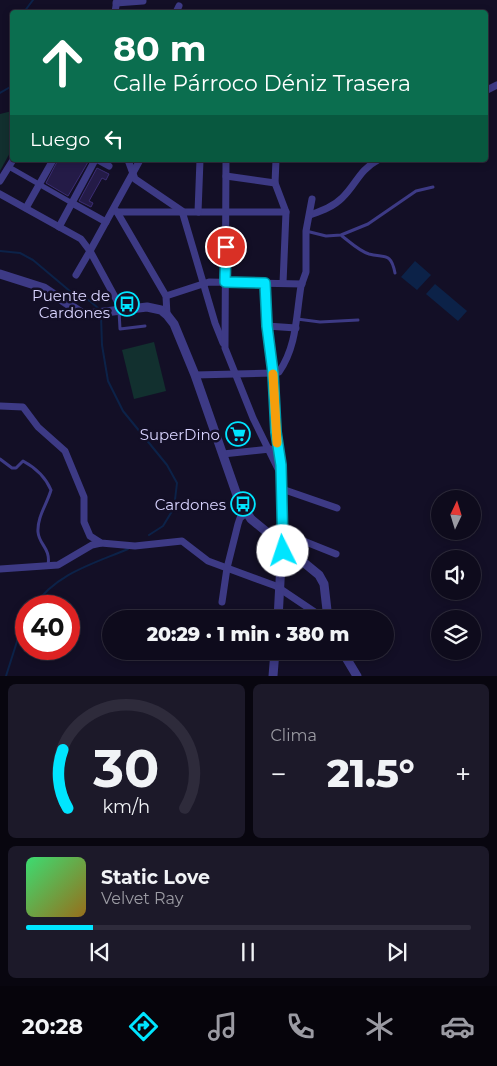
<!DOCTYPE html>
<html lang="es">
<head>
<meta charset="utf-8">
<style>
	:root { --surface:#0e0b1c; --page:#1c1929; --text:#f1f3f6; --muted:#9b9ba3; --line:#2e2b3b; --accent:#00e5ff }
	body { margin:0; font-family:Montserrat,sans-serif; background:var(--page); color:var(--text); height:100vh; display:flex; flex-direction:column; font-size:19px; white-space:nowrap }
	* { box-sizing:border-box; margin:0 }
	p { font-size:16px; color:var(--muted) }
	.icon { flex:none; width:28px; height:28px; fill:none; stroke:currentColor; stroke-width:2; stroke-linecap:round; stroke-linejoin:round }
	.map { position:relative; height:676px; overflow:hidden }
	.side { display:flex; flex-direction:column; gap:8px; padding:8px; background:#08060f; flex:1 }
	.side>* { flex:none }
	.top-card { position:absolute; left:10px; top:10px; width:478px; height:152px; border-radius:5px; box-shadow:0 2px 8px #0003,0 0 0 1px var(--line); background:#0b6e4f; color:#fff; overflow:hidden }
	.needle { width:32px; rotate:4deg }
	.fabs { position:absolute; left:431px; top:490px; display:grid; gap:10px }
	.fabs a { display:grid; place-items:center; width:50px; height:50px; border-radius:50%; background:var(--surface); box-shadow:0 2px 8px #0003,0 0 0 1px var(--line); font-size:25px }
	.speed { position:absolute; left:15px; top:595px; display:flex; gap:10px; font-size:25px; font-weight:700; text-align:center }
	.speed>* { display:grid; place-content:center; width:65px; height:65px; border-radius:50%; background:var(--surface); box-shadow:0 2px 8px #0003,0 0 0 1px var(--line); line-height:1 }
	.speed .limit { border:8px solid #d22; background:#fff; color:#111 }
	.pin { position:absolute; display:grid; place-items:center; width:42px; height:42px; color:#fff; margin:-21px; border:2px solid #fff; border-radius:50%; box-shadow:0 1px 5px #0007 }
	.me { position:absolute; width:55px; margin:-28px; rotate:356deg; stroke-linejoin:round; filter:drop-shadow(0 0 4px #0008) }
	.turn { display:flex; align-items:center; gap:18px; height:105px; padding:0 20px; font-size:22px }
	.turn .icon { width:65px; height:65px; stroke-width:2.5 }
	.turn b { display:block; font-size:35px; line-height:42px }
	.then { display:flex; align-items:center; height:48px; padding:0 20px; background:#0003; gap:10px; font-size:19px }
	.big { font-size:38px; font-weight:800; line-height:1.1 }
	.side .tile { flex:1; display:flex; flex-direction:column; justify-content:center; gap:8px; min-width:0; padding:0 18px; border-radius:8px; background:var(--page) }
	.side .dial { align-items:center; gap:0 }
	.dial svg { height:130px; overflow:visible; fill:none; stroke:var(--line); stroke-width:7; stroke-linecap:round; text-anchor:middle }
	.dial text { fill:var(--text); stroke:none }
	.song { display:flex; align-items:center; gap:15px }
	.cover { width:60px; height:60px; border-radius:8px; background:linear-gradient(135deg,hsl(140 70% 55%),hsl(40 70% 35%)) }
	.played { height:5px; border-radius:2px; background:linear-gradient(90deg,var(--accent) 15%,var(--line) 15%) }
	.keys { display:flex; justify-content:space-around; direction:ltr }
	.heat { display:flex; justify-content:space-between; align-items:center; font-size:28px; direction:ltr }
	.side .tiles { flex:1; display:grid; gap:8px; grid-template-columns:1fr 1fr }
	.tile:last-child { grid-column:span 2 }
	.trip { position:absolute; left:102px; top:610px; width:292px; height:50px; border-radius:25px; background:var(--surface); box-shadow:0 2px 8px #0003,0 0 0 1px var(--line); font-weight:800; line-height:50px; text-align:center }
	.tabs { display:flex; height:80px; justify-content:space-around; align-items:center; background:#06040b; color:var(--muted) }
	.tabs .icon { width:35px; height:35px }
	.tabs .current { color:var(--accent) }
	.tabs b { font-size:22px; color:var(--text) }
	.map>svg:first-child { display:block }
	.green { fill:#12302f }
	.water { fill:#0c2248 }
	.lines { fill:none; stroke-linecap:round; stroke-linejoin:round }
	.stream { stroke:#0c2248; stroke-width:2 }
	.building { fill:#241b47; stroke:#3b2d73 }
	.service { stroke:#3d3a85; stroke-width:3 }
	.pedestrian { stroke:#3d3a85; stroke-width:5 }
	.minor { stroke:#3d3a85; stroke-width:7 }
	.tertiary { stroke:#3d3a85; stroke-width:9 }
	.route-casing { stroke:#0095a6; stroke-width:12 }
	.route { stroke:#00e5ff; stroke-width:9 }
	.slow { stroke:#f59e0b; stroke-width:9 }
	.labels { text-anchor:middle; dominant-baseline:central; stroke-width:5; stroke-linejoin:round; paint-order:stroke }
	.poi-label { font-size:15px; fill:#d9d4ff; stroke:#130f26; text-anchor:end }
</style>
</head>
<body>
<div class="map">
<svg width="497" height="676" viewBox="0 0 497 676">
	<rect width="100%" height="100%" fill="#130f26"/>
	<!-- green -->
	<g class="green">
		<polygon points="12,111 12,149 0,171 0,114"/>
		<polygon points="154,342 166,391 134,399 122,350"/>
	</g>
	<!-- water -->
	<g class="water">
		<polygon points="415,261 431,275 417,290 401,277"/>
		<polygon points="435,284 467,311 458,321 426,294"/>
	</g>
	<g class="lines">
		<!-- stream -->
		<g class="stream">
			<polyline points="24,12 33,0"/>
			<polyline points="0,93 12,86"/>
			<polyline points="0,251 20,253 33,260 71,292 90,301 99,309"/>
			<polyline points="101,316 102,345 108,381 123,411 167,465 177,483 174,508 163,526 149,535"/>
			<path d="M34 606C57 573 93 564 128 549"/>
			<polyline points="6,676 20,632 26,620"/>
		</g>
	</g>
	<!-- building -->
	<g class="building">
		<polygon points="58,160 84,160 88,162 68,196 46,183"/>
		<polygon points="97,168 109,174 106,180 102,178 89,201 93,203 91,207 79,201"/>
	</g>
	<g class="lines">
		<!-- service -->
		<g class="service">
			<polyline points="306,231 326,236 341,235 368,224 416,191 433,187"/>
			<path d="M342 236C350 242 359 251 369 254 385 258 391 252 395 273"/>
			<polyline points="119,311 120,329 145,326"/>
			<polyline points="297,319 320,322 358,320"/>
			<path d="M0 459 12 468H16L23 461C36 468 45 476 51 490 47 504 37 517 38 532 39 545 51 548 48 565"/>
		</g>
		<!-- pedestrian -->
		<polyline class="pedestrian" points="9,167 72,203"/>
		<!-- minor -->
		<g class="minor">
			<polyline points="116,3 143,1"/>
			<polyline points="115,12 117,0"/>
			<polyline points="176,12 179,6"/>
			<polyline points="485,91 497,85"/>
			<polyline points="98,160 109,166"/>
			<polyline points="128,160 135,179 182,211 215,323 223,343"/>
			<polyline points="226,160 225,348 253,418 282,477"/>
			<polyline points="276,160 275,183 286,212 283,283"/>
			<polyline points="226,176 275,183"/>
			<polyline points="0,181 13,160"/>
			<polyline points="0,194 81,239 90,251 76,275"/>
			<polyline points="72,203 106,222"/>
			<polyline points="26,208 53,160"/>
			<polyline points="114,210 117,212 286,212"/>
			<polyline points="117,212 166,296 167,315"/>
			<polyline points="198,212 200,160"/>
			<path d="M310 215C321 211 333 207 342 198 356 185 359 170 378 160"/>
			<polyline points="59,227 95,160"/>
			<polyline points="265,283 267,326 273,373 276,432 281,465 282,544"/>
			<polyline points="166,296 209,282 302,284"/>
			<polyline points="122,310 90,251 140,160"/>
			<polyline points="267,326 296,328"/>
			<path d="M195 375 273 373 279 372C297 346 296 316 301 286L306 272V231L312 199"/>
			<polyline points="0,406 23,407 38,427 65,451 84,497 84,522 90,536 101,543 135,546 182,541 208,561 276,586 325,619"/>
			<polyline points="223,454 270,449"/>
			<polyline points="282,489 337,508"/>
			<polyline points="281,532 336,554"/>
			<polyline points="0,569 58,565 92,545 101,543"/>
			<polyline points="222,602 227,568 238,524 240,518 246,513"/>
		</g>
		<!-- tertiary -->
		<g class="tertiary">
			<polyline points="0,274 44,288 80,312 88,314 147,307 161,310 167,315 174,324 195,375 239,501 251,519 319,575 324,584 328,619"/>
			<polyline points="278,619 282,544"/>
			<polyline points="342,651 357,676"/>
			<polyline points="273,676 275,651"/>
		</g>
	</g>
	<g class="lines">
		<!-- route casing -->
		<g class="route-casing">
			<polyline id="route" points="226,247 225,282 265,283 267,326 273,373 276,432 281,465 283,551"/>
		</g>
		<!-- route -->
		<use href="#route" class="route"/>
		<!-- slow -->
		<polyline class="slow" points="273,374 277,443"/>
	</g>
	<!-- icons -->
	<defs>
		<g id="bus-ring" transform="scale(1.25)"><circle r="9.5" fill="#130f26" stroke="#00e5ff" stroke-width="1.5"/><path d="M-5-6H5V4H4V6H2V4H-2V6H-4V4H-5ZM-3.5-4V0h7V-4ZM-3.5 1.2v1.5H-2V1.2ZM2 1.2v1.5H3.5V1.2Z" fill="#00e5ff"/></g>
		<g id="supermarket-ring" transform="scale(1.25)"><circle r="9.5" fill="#130f26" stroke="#00e5ff" stroke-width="1.5"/><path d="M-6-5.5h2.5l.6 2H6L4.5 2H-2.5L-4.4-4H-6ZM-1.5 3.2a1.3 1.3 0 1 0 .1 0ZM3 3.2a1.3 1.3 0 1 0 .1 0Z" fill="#00e5ff"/></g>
	</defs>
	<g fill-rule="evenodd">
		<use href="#bus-ring" x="127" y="304"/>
		<use href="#supermarket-ring" x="238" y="434"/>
		<use href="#bus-ring" x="243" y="504"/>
	</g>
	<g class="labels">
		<!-- poi labels -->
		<g class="poi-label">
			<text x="110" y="295">Puente de<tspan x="110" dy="17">Cardones</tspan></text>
			<text x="220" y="434">SuperDino</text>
			<text x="226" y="504">Cardones</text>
		</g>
	</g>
</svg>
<div class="fabs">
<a><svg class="needle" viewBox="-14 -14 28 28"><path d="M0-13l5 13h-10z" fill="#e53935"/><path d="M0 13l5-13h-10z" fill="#9b9ba3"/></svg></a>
<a><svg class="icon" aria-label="sound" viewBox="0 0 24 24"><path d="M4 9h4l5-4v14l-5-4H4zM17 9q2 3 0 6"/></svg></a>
<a><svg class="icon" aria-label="layers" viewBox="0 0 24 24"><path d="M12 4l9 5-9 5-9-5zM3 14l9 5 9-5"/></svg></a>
</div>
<div class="speed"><div class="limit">40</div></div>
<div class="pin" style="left:226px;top:247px;background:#d93025"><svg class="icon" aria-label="arrive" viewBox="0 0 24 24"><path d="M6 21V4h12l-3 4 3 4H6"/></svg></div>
<svg class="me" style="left:283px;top:551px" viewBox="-20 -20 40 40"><circle r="19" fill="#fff"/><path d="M0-13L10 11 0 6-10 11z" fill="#00e5ff"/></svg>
<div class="trip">20:29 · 1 min · 380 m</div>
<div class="top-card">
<div class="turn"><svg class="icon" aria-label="ahead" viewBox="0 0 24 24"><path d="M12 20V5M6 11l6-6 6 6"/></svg><div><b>80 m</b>Calle Párroco Déniz Trasera</div></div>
<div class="then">Luego<svg class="icon" aria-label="left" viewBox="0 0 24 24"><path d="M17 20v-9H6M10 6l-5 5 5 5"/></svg></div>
</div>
</div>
<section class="side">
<div class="tiles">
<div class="tile dial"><svg viewBox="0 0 100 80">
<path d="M14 69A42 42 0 1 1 86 69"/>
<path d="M14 69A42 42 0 0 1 11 33" stroke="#00e5ff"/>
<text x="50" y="56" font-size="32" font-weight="700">30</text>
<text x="50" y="72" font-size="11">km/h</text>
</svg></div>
<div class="tile"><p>Clima</p>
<div class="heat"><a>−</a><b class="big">21.5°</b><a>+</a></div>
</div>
<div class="tile">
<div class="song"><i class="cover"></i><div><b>Static Love</b><p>Velvet Ray</p></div></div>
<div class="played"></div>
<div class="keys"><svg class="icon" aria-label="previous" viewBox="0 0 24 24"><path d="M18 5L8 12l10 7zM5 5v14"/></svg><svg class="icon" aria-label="pause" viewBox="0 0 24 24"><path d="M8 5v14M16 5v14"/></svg><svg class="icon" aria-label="next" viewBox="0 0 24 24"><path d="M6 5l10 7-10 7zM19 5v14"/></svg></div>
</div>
</div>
</section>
<nav class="tabs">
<b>20:28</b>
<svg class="icon current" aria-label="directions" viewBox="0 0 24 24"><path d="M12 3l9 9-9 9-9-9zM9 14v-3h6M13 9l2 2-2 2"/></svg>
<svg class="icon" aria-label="music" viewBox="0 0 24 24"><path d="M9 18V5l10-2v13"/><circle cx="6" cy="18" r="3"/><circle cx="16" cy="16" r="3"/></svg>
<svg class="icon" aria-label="phone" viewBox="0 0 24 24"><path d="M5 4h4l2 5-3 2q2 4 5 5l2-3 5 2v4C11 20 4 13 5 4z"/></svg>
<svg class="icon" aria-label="climate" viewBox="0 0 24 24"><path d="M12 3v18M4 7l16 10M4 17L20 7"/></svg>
<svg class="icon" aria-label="car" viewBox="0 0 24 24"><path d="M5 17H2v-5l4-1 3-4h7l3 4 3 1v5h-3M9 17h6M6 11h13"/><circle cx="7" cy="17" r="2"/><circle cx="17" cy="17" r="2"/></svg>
</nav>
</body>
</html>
